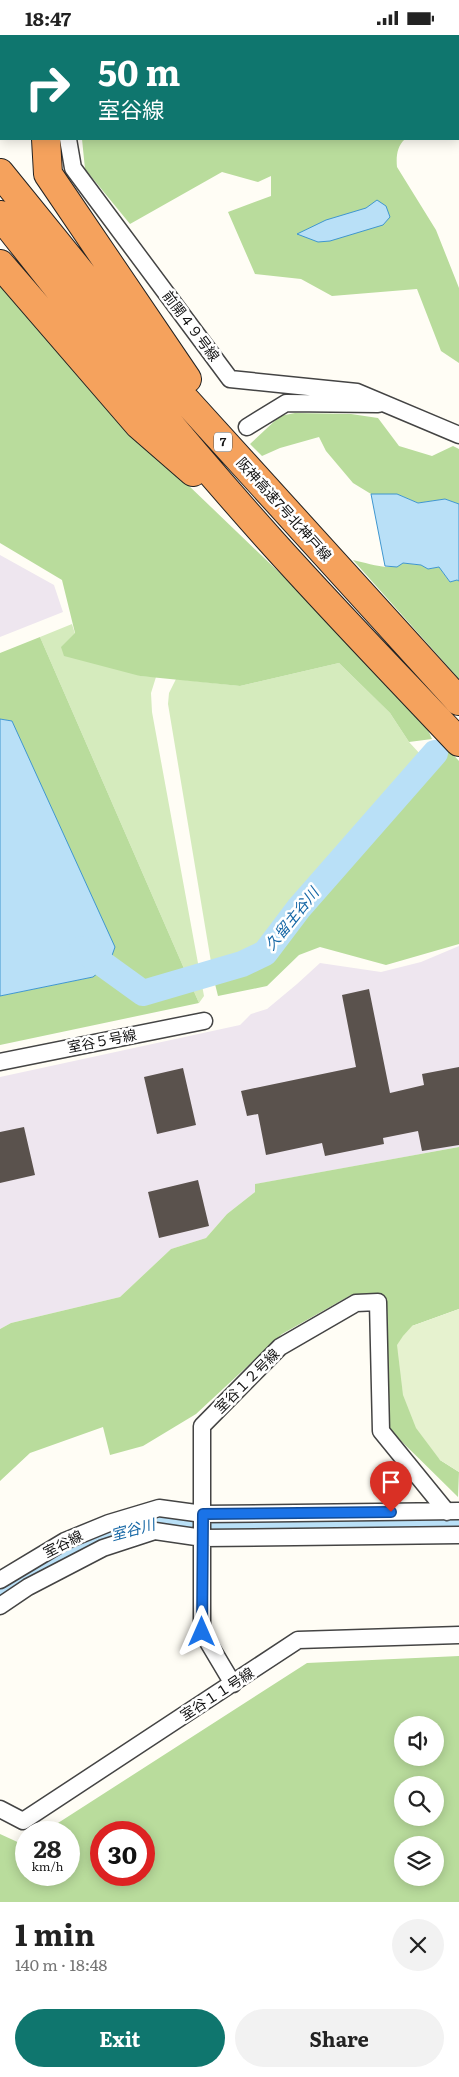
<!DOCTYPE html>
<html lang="en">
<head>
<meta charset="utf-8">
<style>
	:root { --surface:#fff; --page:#f2f2f2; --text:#222; --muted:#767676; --accent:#0f766e }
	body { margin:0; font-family:Literata,"Noto Sans JP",serif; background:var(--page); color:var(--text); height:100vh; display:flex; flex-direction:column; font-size:19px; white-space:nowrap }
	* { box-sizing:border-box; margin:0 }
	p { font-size:16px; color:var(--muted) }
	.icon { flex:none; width:28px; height:28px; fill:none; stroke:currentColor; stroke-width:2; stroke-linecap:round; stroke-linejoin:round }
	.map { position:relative; height:1867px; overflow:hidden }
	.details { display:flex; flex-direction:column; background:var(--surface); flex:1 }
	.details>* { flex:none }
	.banner { position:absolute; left:0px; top:0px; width:460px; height:105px; box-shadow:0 2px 12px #0003; background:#0f766e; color:#fff; overflow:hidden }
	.tools { position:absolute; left:394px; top:1681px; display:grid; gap:10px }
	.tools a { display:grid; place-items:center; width:50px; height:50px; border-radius:50%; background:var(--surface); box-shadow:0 2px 12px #0003; font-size:25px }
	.speed { position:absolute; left:15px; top:1786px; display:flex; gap:10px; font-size:25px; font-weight:700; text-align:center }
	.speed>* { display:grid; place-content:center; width:65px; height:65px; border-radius:50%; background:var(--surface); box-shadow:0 2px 12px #0003; line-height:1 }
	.speed small { font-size:12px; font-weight:400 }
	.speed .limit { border:8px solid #d22; background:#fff; color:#111 }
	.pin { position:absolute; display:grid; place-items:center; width:42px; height:42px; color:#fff; margin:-51px -21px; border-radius:50% 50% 50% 0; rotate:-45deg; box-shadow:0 0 5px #0007 }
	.pin .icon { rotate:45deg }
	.me { position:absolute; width:55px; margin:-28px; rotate:0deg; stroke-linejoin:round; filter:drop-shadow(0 0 4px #0008) }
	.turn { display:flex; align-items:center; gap:18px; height:105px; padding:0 15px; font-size:22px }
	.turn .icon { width:65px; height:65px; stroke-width:2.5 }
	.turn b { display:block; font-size:35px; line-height:42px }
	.round { display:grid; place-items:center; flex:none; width:52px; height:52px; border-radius:26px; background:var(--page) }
	.summary { display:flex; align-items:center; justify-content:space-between; height:85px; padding:0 15px }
	h1 { font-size:30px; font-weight:700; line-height:38px }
	.action { display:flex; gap:10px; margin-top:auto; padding:10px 15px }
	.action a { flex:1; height:58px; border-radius:30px; background:var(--accent); color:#fff; font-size:20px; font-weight:700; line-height:58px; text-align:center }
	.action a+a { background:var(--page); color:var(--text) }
	.status { display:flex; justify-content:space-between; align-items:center; height:35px; padding:0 25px; background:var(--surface); direction:ltr }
	.status svg { height:14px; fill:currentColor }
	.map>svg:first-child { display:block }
	.industrial { fill:#eee6ef }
	.green { fill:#d5ebbd }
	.forest { fill:#b9dc9c; fill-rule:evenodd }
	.pitch { fill:#e6f2cf }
	.water { fill:#b9e0f7; stroke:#3f96cf }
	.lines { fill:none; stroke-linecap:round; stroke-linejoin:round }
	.river { stroke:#b9e0f7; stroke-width:26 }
	.building { fill:#5a524d }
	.street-casing { stroke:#444; stroke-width:19 }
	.highway-casing { stroke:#222; stroke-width:30 }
	.street { stroke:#fff; stroke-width:16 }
	.highway { stroke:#f5a25d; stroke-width:28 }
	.route-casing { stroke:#114b97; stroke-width:12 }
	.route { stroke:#1a73e8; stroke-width:9 }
	.labels { text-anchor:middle; stroke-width:5; stroke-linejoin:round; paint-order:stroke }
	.shield { fill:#fff; stroke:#585858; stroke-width:1 }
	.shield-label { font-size:12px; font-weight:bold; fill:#111 }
	.street-label { font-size:14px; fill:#111; stroke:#fff }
	.water-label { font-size:15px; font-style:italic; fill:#1768a6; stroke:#fff }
</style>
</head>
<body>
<div class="status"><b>18:47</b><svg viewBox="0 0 49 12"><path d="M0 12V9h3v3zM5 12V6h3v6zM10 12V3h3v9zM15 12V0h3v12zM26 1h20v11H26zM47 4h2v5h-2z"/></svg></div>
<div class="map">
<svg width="459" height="1867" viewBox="0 0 459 1867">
	<rect width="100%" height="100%" fill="#fffdf5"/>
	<!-- industrial -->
	<path class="industrial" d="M0,520l54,30 9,27 -63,25z
		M459,911v201l-203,37 -1,8 -28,22 -21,24 -35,11 -51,48 -109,26 -11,6v-252l240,-52 11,-11 16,-5 30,-25 23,-21 61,9 40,-10z"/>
	<!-- green -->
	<path class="green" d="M72,589l3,10 65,42 16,1 -5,16 1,19 52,284 -5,7 -159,-366z
		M339,628l51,50 19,29 12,13 -55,59 -107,132 -9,7 -13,4 2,17 -25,6 -46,-276 1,-11 7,-14 64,7z"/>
	<!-- forest -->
	<path class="forest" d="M82,104h323c-8,7 -9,18 -8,28l39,63 23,58v75l-18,-12 -24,-62 -85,7 -31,-17 -46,-5 -27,-62 43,-16v-20l-13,6 -36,-10 -92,52 -45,-55z
		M0,241l138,161 146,140 144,153 4,9 -23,3 -19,-29 -51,-50 -99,23 -100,-10 -76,-20 -3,-9 14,-14 -13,-53 -62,-37z
		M295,378l56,1 27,4 21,28 33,10 21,-10 6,3v55l-14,-5 -27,4 -21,-9h-26l-18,-11 -27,-32 -7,-14 -39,11 -18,8 -12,-12 30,-28z
		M353,525c15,3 37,12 50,3l18,2 7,4 11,-2 11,15 7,-2 2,1v98z
		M40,602l159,366 -199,42v-49l93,-19 -81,-256 -12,-2v-66z
		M447,713l12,13v183l-73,21 -66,-18 -21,8 -32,31 -49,10 -4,-16 29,-6 26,-16z
		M459,1112v162l-47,17 28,134 19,12 -1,25 -69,-68 -6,-135 -32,1 -69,39 -86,80 -53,32 -33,9 -7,-28 -73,26 -30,28v-152l11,-6 109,-26 51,-48 35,-11 21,-24 28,-22v-8z
		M459,1621v246h-459v-68l24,11 2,-1v31h43v-42l-25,-1 263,-169zM402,1690h33v32h-33zM402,1750h33v32h-33zM101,1798h43v42h-43zM402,1810h33v32h-33z"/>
	<!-- pitch -->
	<path class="pitch" d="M459,1274v163l-19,-12 -24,-32 -13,-33 -6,-50 6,-9 9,-10z"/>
	<!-- water -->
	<path class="water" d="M377,165l9,6 4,11 -7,8 -53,16 -12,1 -21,-8 29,-14 40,-12z
		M371,459h26l21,9 27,-4 14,5v77l-2,-1 -7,2 -11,-15 -11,2 -7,-4 -18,-2 -6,4 -12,-1z
		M0,684l12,2 103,226 -6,17 -16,13 -93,19z"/>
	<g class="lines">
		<!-- river -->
		<path class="river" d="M82,914l61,44 99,-29 23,-11 34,-45 136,-155
			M0,1556l38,-23 59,-28 60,-18 100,4 202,-1"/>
	</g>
	<!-- building -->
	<path class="building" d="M369,954l21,104 34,-8 -2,-11 37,-7v78l-37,6 -4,-20 -35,7 1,6 -59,12 -3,-13 -56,12 -8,-41 -11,2 -6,-25 115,-24 -14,-72z
		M183,1033l13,57 -39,9 -13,-57z
		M24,1092l11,48 -35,8v-51z
		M198,1145l11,46 -50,12 -11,-46z"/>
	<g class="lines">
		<defs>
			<path id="street" d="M82,1l1,-1
				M68,104l5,29 157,211 127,13 102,43
				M247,392l39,-24 92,1
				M0,1027l204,-41
				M0,1545l65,-39 44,-18 50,-15 44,6 256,-3
				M0,1571l28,-19 75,-39 52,-17 48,7 256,-3
				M233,1649l-31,-52v-206l78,-79 76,-44 22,-1 3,129 66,81
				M0,1774l23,12 275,-181 161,-5"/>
			<path id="highway" d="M64,1v-1
				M46,104l2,35 139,205
				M0,138l171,211 288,317
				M0,180c87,111 177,221 271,326 61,68 125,134 188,201
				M0,229l139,161 54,47"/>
		</defs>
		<!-- street casing -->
		<use href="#street" class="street-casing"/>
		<!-- highway casing -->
		<use href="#highway" class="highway-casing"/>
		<!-- street -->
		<use href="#street" class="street"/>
		<!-- highway -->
		<use href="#highway" class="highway"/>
	</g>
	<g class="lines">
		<defs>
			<path id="route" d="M202,1597l1,-118 188,-2"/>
		</defs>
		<!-- route casing -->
		<use href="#route" class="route-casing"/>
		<!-- route -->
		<use href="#route" class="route"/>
	</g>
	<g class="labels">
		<!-- shield labels -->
		<rect class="shield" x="214" y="397.5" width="18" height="19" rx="4"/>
		<g class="shield-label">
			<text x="223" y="411">7</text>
		</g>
		<!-- street labels -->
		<g class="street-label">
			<text transform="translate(191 291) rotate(53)" y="5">前開４９号線</text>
			<text transform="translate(284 474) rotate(48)" y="5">阪神高速7号北神戸線</text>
			<text transform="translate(102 1006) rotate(-11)" y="5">室谷５号線</text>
			<text transform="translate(247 1346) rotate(-45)" y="5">室谷１２号線</text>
			<text transform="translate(63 1509) rotate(-27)" y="5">室谷線</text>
			<text transform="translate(217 1659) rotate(-33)" y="5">室谷１１号線</text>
		</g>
		<!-- water labels -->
		<g class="water-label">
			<text transform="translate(292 884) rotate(-51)" y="5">久留主谷川</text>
			<text transform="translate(133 1495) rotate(-15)" y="5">室谷川</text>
		</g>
	</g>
</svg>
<div class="tools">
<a><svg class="icon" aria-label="sound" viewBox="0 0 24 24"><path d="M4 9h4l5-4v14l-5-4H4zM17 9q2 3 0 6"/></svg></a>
<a><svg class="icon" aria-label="search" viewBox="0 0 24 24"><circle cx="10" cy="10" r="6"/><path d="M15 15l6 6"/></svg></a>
<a><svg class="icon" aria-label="layers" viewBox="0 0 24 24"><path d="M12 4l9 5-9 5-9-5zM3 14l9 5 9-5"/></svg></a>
</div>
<div class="speed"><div>28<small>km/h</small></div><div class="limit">30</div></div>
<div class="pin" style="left:391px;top:1477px;background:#d93025"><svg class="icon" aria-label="arrive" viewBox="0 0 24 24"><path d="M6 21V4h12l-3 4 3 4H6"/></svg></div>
<svg class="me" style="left:202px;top:1597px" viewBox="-20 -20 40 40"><path d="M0-17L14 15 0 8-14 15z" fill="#1a73e8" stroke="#fff" stroke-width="4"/></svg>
<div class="banner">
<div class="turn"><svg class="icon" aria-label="right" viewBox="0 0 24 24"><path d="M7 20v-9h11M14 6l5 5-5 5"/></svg><div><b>50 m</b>室谷線</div></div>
</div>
</div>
<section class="details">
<div class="summary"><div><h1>1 min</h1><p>140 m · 18:48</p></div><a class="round"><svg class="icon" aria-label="close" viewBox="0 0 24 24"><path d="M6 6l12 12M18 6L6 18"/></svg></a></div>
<div class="action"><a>Exit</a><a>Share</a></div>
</section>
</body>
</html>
